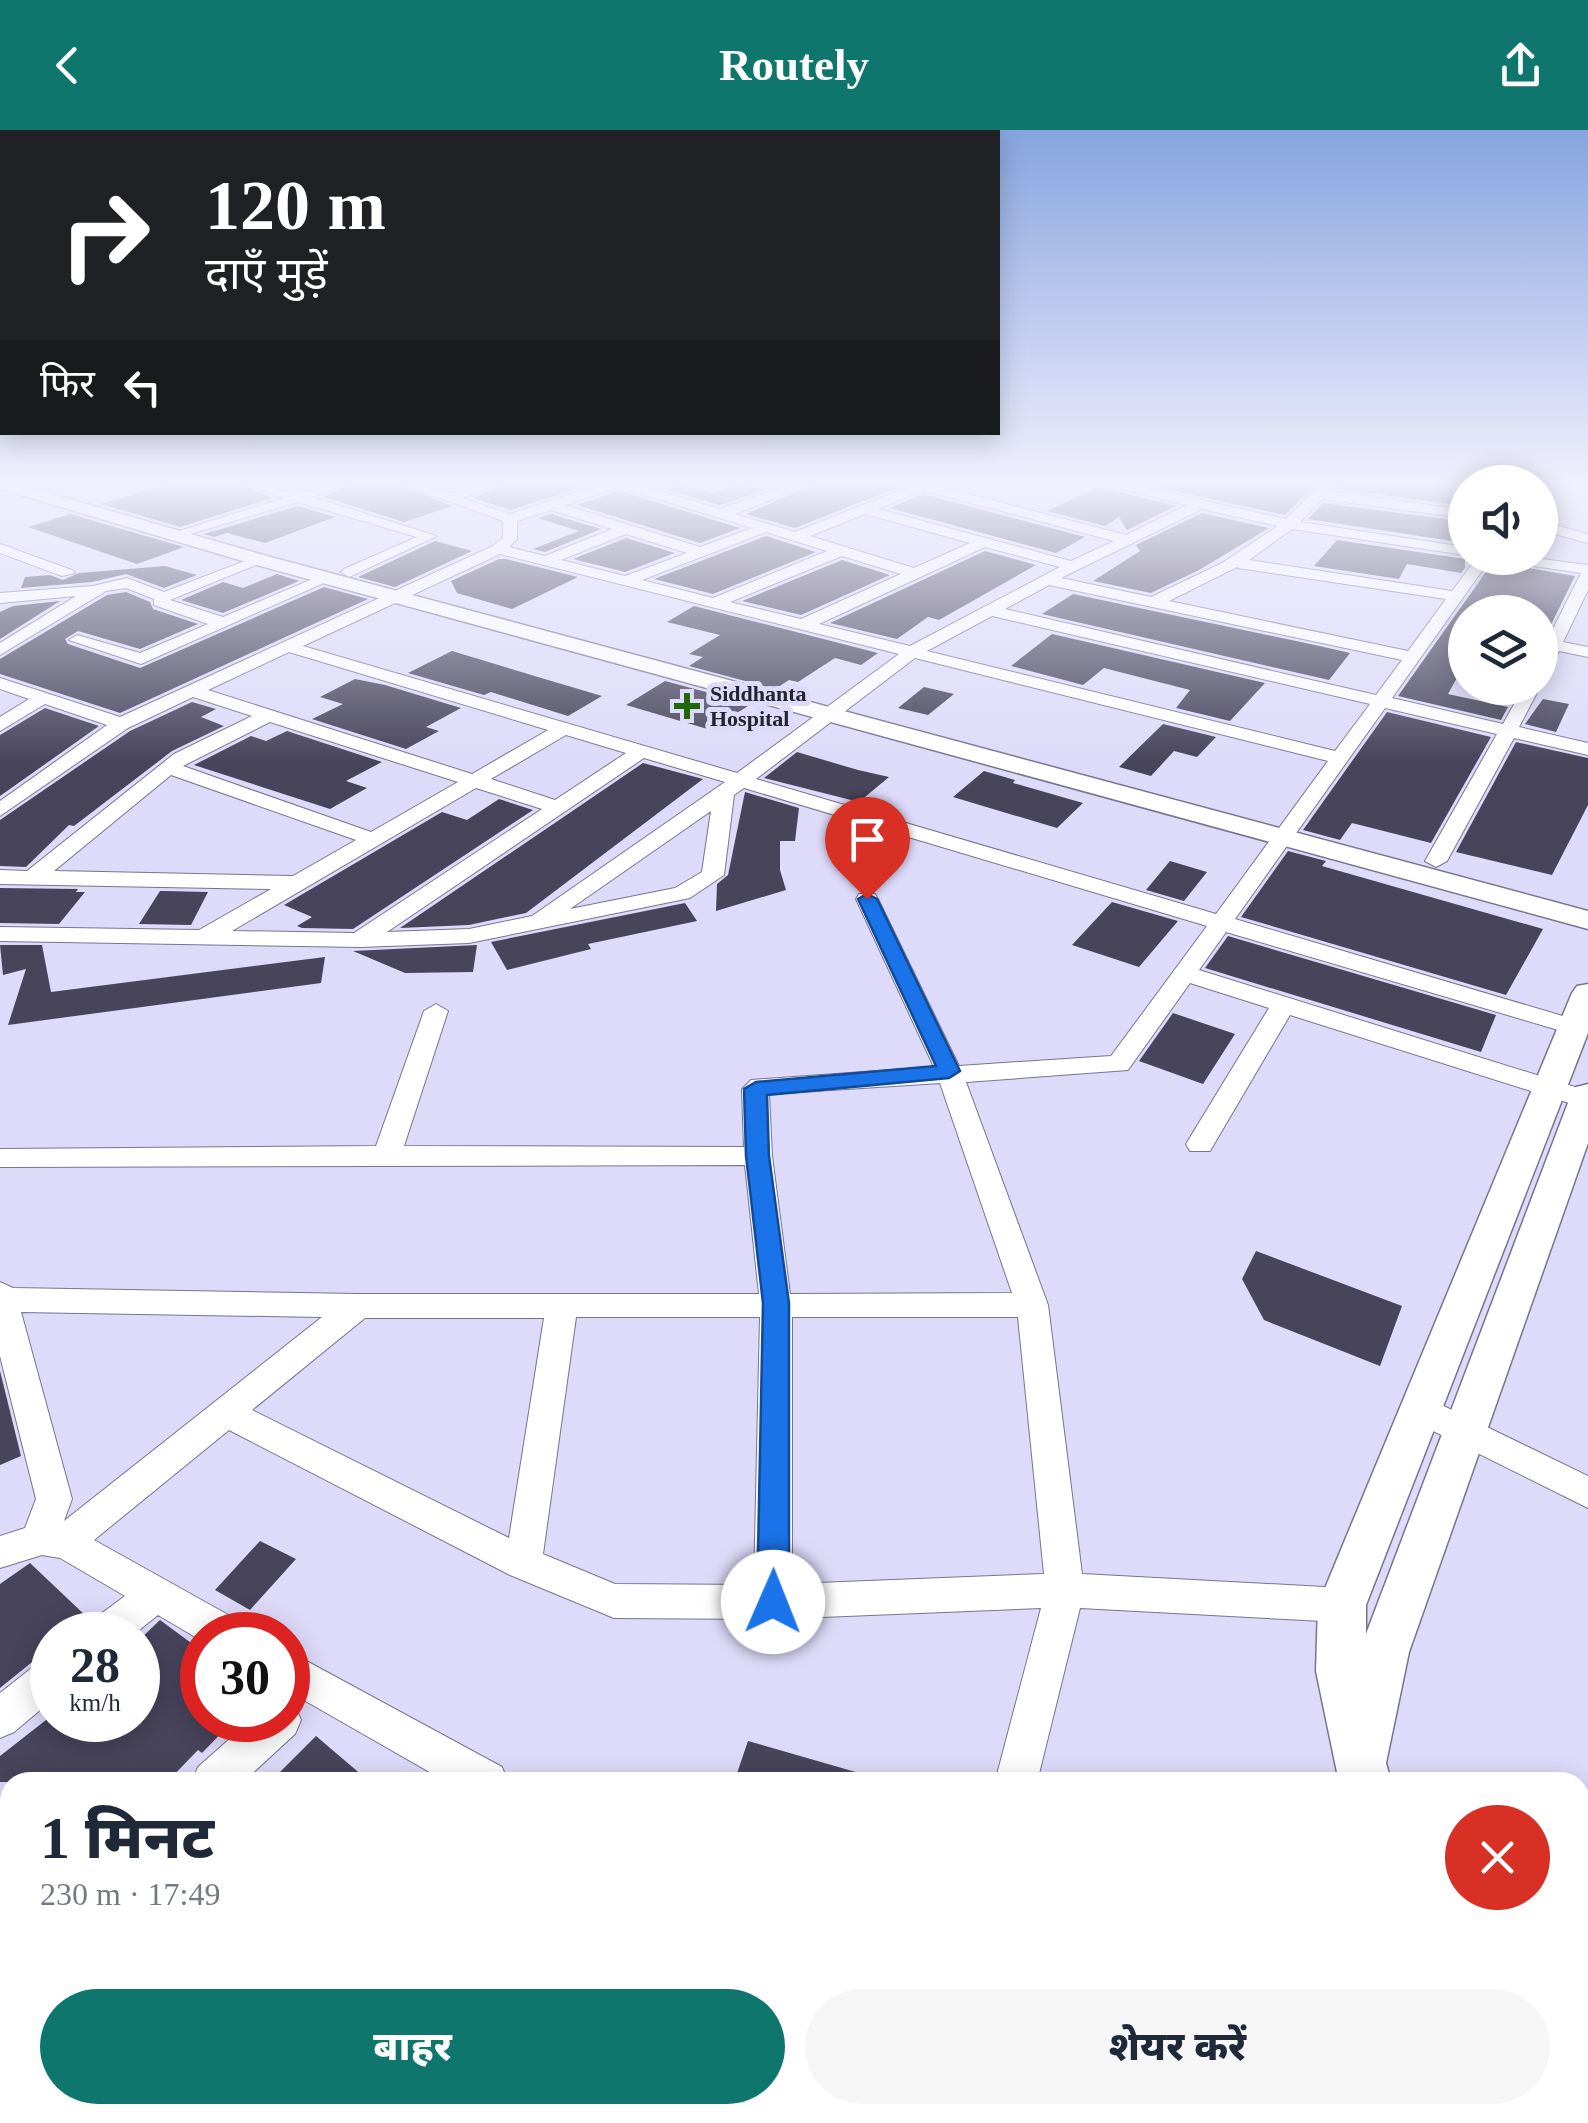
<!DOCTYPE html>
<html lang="hi">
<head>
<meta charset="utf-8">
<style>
	:root { --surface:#fff; --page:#f6f6f7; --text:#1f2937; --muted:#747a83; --accent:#0f766e }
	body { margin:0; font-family:"Times New Roman","Noto Sans Devanagari",serif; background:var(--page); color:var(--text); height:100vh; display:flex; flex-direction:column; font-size:38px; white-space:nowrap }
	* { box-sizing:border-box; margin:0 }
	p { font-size:32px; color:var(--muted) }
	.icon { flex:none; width:55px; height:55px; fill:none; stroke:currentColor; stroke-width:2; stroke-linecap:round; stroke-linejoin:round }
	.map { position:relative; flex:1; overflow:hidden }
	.side { position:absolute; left:0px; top:1642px; width:1590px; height:352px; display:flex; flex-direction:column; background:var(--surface); border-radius:30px 30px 0 0; box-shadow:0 5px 25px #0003 }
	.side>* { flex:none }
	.banner { position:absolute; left:0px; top:0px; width:1000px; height:305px; box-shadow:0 5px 25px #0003; background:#202124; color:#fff; overflow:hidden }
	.controls { position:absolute; left:1448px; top:335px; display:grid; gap:20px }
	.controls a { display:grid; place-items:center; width:110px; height:110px; border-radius:50%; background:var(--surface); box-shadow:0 5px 25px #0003; font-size:50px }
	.speed { position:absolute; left:30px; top:1482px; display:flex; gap:20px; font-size:50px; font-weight:700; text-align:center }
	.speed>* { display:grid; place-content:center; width:130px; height:130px; border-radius:50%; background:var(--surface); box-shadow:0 5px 25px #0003; line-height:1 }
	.speed small { font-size:25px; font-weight:400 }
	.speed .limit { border:15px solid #d22; background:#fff; color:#111 }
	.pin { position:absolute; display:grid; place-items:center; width:85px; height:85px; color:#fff; margin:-102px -42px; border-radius:50% 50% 50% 0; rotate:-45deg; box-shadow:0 0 10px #0007 }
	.pin .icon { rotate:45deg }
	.me { position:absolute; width:110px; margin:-55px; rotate:1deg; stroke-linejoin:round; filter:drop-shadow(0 0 8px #0008) }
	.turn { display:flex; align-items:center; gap:35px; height:210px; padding:0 40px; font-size:45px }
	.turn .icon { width:130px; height:130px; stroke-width:2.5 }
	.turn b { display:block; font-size:70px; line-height:85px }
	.then { display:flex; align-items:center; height:95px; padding:0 40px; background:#0003; gap:20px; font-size:38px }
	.round { display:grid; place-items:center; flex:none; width:105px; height:105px; border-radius:52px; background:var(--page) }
	.head { display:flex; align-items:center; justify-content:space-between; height:170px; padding:0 40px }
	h1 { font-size:60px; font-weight:800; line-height:75px }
	.cta { display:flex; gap:20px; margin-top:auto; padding:20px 40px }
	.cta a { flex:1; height:115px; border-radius:60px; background:var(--accent); color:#fff; font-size:40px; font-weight:800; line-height:115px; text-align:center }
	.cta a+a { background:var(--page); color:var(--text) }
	header { display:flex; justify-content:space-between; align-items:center; height:130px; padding:0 40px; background:var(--accent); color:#fff; font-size:45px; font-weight:800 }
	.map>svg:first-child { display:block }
	.building { fill:#47445c }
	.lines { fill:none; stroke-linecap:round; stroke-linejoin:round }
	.minor-casing { stroke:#77748f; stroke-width:2 }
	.tertiary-casing { stroke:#77748f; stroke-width:3 }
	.minor { fill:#fff; fill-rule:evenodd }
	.tertiary { fill:#fff; fill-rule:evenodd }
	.route { fill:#1a73e8; stroke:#114b97; stroke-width:2.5 }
	.poi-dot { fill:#1e6907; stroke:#dedbfa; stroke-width:4 }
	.labels { text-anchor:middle; stroke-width:10; stroke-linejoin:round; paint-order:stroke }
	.far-poi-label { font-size:22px; font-weight:bold; fill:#24232e; stroke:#dedbfa; text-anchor:start }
</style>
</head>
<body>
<header><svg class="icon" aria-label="back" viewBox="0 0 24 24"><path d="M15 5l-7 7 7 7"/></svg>Routely<svg class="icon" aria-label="share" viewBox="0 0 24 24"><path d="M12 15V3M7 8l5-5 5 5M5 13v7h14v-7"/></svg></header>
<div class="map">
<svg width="1588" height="1993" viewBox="0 0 1588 1993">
	<rect width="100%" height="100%" fill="#dedbfa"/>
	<!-- building -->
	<path class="building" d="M172,353h66l34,15 -92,29 -79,-23z
		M354,353h41l57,23 -48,16 -80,-25z
		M507,353h76l6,1 -78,26 -38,-12z
		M681,353l33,10 24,-10 24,6 1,-6h20l-63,22 -55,-16z
		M817,353h82l2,3 -106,42 -49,-14z
		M1139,353h178l-32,32z
		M1340,353h88l37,9v14l-129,-18z
		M1099,357l77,19 -49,24 -8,-13 -14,9 -58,-15z
		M619,361l121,37 -40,15 -123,-38z
		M923,364l162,43 -29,16 -166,-45z
		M1323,373l137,18 -5,10 10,1v11l-157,-24z
		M298,376l37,11 -70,26 -38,-10 -13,4 -10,-3z
		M1202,383l67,15 -70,42 -48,23 -58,-12 47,-30 -4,-6z
		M70,384l114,33 -47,17 -109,-37z
		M551,384l50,15 -56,23 -12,-3 46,-18 -41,-13z
		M766,406l50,16 -103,42 -59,-15z
		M626,408l49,15 -50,19 -52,-13z
		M1337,410l128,19v9l-4,5 -54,-9 -8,15 -85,-13z
		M435,411l37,10 -77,36 -37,-10z
		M985,421l51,14 -97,55 -11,-3 -31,22 -67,-16z
		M499,429h7l72,18 -66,32 -55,-16 -6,-12z
		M842,430l48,15 -89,40 -59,-14z
		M1493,432l82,14 -29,59 -6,-1v-22h-75v51l-17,31 60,13 -7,13 -103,-24z
		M165,436l32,9 -33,13 -38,-14 -34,8 -71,6 4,-11 25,-2 13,5 16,-7z
		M277,444l22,7 -76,32 -42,-13 42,-18 20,6z
		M324,457l44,12 -248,114 -120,-39v-15l107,-64 19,-3 24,10 3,7 45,15 -58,25 -62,-18 -13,8 3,5 72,24z
		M1073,464l242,51 35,8 -21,27 -287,-66z
		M60,471l-60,38v-27l13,-6z
		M694,476l184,47 -17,12 -26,-7 -37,24 -9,-2 -14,9 -86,-23 14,-9 -14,-3 31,-19 -53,-13z
		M1052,504l213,49 -35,38 -54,-13 14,-18 -86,-22 -21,17 -72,-19z
		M452,521l96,29 54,16 -34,20 -77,-24 -7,3 -76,-22z
		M355,549l30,6 76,23 -35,19 13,4 -33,18 -94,-30 31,-15 -23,-7z
		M665,551l86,23 -40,26 -85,-25z
		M924,557l30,7 -26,21 -30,-7z
		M1543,569l26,5 -13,28 -31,-8z
		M192,572l24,7 -15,8 23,9 -52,25 -98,75 -5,-1 -43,42 -26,-1v-46l130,-89z
		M45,578l54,18 -99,70v-61z
		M1387,582l104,25 -60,106 -79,-20 -12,17 -37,-10z
		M1163,594l53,13 -19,20 -23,-6 -23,25 -32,-9z
		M287,601l95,31 -36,19 21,7 -37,21 -136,-44 57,-29 15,5z
		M1516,612l72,16v47l-36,70 -96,-23z
		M797,622l61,18 31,7 -30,25 -95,-24z
		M643,633l60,16 -177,134 -57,12 -69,3z
		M984,641l31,9 -2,3 70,20 -26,25 -104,-31z
		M745,662l54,16 -4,33h-15v29l6,20 -70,21 1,-27 11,-9z
		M499,669l34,11 -180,119 -51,-1 -5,-2 15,-9 -28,-12 158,-93 25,8z
		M1288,721l38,10 -4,5 221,63 -37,66 -265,-78z
		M1170,731l37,11 -23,29 -38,-11z
		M0,758l78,1 -2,3h9l-26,32 -59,-1z
		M160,761h4l44,1 -17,33 -52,-1z
		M1112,772l66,19 -39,46 -67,-22z
		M685,773l12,18 -109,23 3,5 -84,21 -16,-28z
		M1228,806l268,79 -15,37 -276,-84z
		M0,815h42l9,47 274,-35 -4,26 -313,42 18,-56 -23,6z
		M477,815l-4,27 -68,1 -52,-22z
		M1173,883l62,21 -32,50 -64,-23z
		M1256,1121l146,55 -22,60 -116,-46 -22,-41z
		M0,1241l21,85 -21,9z
		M260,1411l36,18 -46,51 -35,-20z
		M30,1433l57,54 -21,18h-14v11l-52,42v-104z
		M160,1490l42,31v69h32l-32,33 -4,-3 -31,32h-167v-26l46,-36h92v-79z
		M316,1606l54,46h-100z
		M748,1611l118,34 -1,7h-131z"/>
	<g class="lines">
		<defs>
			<path id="minor" d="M242,353c20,-1 40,11 58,9 17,-1 31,-9 50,-9l-38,14 125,39 -88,41 -8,-5 3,-3 73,-32 -119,-35 -125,37v-6l111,-35z
				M399,353c18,-1 31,8 48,10 17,1 37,-10 56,-10l-41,15 48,16 95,-31h27l88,26 74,-26h19l-78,31 60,18 113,-45 -5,-4h22l201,52 61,-30 -88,-22h24l163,36 36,-36h14l-7,8 136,19v8l-143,-19 -22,23 165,25v8l-173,-26 -43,31 203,31 25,-33h14l-99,140 111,26 20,-36 17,-1 -21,40 69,16v12l-74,-17 -67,123 -11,6 -11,-6 72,-127 -112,-26 -150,211 348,103 4,5 -13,8 -9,-3 -339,-100 -27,38 389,121v18l-298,-94 -80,136h-20l-4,-7 83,-136 -79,-25 -62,87 -162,12 82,223 34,269 260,14 13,5 6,12 -6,12 -13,5 -262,-14 -43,174h-42l46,-174 -268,11 -159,-1 -104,-43 -281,-145 -135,110 147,82 5,13h-44v6l-44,-26 -25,20h-48l5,-13 35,-26 -65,-38 -18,-3 -42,13v-32l25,-8 11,-29 -36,-143v-74l13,6 345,6h401l-14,-129 -745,2v-18l376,-3 48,-135 12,-7 12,7 -44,135 340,1 -2,-58 9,-9 183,-13 -78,-168 3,-5h16l3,5 81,167 152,-10 96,-130 -463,-138 -10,7 -10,80 -34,23 -221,45 -109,4 -360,-6v-14l199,3 72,-41 -271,-5v-14l27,1 147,-117 78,-38 -59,-19 -65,31 -128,88v-15l107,-76 -62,-21 -45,27v-14l29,-18 -29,-10v-11l120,39 373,-171 10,-8v-17zM619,357l133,41 -52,19 -135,-42zM923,360l191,51 -43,20 -193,-52zM1202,379l76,17 -56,37 -71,34 -90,-19zM551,380l61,19 -67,27 -36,-9 8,-8v-18zM865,384l105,29 -56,25 -104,-32zM766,402l61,19 -114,47 -71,-18zM626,404l61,19 -62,23 -64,-16zM985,417l75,20 -150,79 -91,-22zM500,424l399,100 -162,119 -434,-127zM842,426l59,18 -100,45 -71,-17zM1237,437l1,1 208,31 -38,52 -239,-50zM1049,455l353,75 -26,35 -371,-86zM992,486l378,88 -35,47 -408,-100zM289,522l259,78 -76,44 -264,-84zM915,528l413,103 -112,153 -460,-135zM270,592l188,60 -87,50 -188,-66zM566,605l60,18 -71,47 -64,-21zM644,628l81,24 -193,134 -63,13 -82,3zM171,645l185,65 -63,36 -239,-5zM476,658l66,21 -188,124 -122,-2zM711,681l-9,61 -27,16 -105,21zM940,953l72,210 -222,1 -18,-138 -3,-62zM21,1182l301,5 -258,204 8,-22zM576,1187h184l-6,268 -139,-1 -72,-30zM792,1187h226l26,257 -252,10zM365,1188h179l-35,220 -257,-128z
				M1540,391l48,13v9l-48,-13z
				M0,414l72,26 3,3 -13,3 -62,-23z
				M255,427l13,3 -98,40 53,17 99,-42 13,3 -194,86 -72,-24 8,-5 63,18 68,-29 -54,-19v-6l-28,-11 -20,3 -106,64v-12l76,-47 -76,7v-10l93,-7 34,-8 37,14z
				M1500,428h34l54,7v25l-25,52 25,5v10l-29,-6 -13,25 -6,1 3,-29 -3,-1v-10l8,2 33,-66 -74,-11z
				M1419,1264l169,82v32l-181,-90 -5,-10 5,-10z
				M288,1521l214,116 6,15h-61l-159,-91z
				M52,1527v43l-38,32 -14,6v-45l38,-30z
				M288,1573l7,3 6,14 -6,14 -52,48h-51l6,-15 53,-47h37z
				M10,1816v51l-10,4v-51z
				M148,1985h54l-4,8h-54z
				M491,1985h52l-4,8h-52z
				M811,1985h125l-4,8h-117z
				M1048,1985h57l4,8h-57z"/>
			<path id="tertiary" d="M0,353h14l253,73 1321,355v18l-1335,-365 -253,-75z
				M1588,854v49l-222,572v29l205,-539 5,-8 12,-3v59l-179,509 -23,111 3,11 -4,8h-46l-23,-111 2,-66 254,-612 5,-7z
				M1316,1985h62v8h-62z"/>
		</defs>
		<!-- minor casing -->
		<use href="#minor" class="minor-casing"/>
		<!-- tertiary casing -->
		<use href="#tertiary" class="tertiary-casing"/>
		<!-- minor -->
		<use href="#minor" class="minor"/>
		<!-- tertiary -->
		<use href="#tertiary" class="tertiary"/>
	</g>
	<!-- sky -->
	<linearGradient id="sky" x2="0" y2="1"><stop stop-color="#87a4df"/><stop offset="0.56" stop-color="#f0effd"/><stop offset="1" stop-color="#f0effd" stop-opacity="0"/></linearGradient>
	<rect width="1588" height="632" fill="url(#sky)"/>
	<!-- route -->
	<path class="route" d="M867,764l10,5 83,172 -11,7 -182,17 2,61 20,147v299l-5,10 -11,4 -11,-4 -5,-10 6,-299 -17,-147 -2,-67 12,-7 180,-16 -78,-167z"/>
	<!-- markers -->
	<path class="poi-dot" d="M682 561h10v10h10v10h-10v10h-10v-10h-10v-10h10z"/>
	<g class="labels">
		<!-- far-poi labels -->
		<g class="far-poi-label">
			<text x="710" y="571">Siddhanta<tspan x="710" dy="25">Hospital</tspan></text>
		</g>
	</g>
</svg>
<div class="controls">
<a><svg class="icon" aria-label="sound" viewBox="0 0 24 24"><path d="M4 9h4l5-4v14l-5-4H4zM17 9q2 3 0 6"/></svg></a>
<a><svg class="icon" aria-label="layers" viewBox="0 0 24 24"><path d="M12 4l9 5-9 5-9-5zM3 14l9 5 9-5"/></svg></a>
</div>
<div class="speed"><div>28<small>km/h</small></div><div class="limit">30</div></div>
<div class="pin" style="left:867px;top:769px;background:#d93025"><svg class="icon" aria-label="arrive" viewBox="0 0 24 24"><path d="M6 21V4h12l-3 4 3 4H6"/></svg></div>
<svg class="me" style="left:773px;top:1472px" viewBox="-20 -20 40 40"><circle r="19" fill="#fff"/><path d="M0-13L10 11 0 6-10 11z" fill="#1a73e8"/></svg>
<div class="banner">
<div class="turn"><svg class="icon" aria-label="right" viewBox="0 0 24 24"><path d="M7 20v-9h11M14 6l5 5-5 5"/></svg><div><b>120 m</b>दाएँ मुड़ें</div></div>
<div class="then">फिर<svg class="icon" aria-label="left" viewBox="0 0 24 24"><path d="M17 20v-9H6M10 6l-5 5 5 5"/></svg></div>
</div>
<section class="side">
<div class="head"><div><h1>1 मिनट</h1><p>230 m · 17:49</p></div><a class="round" style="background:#d93025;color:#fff"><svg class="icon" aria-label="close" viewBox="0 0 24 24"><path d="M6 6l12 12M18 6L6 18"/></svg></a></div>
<div class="cta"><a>बाहर</a><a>शेयर करें</a></div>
</section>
</div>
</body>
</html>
